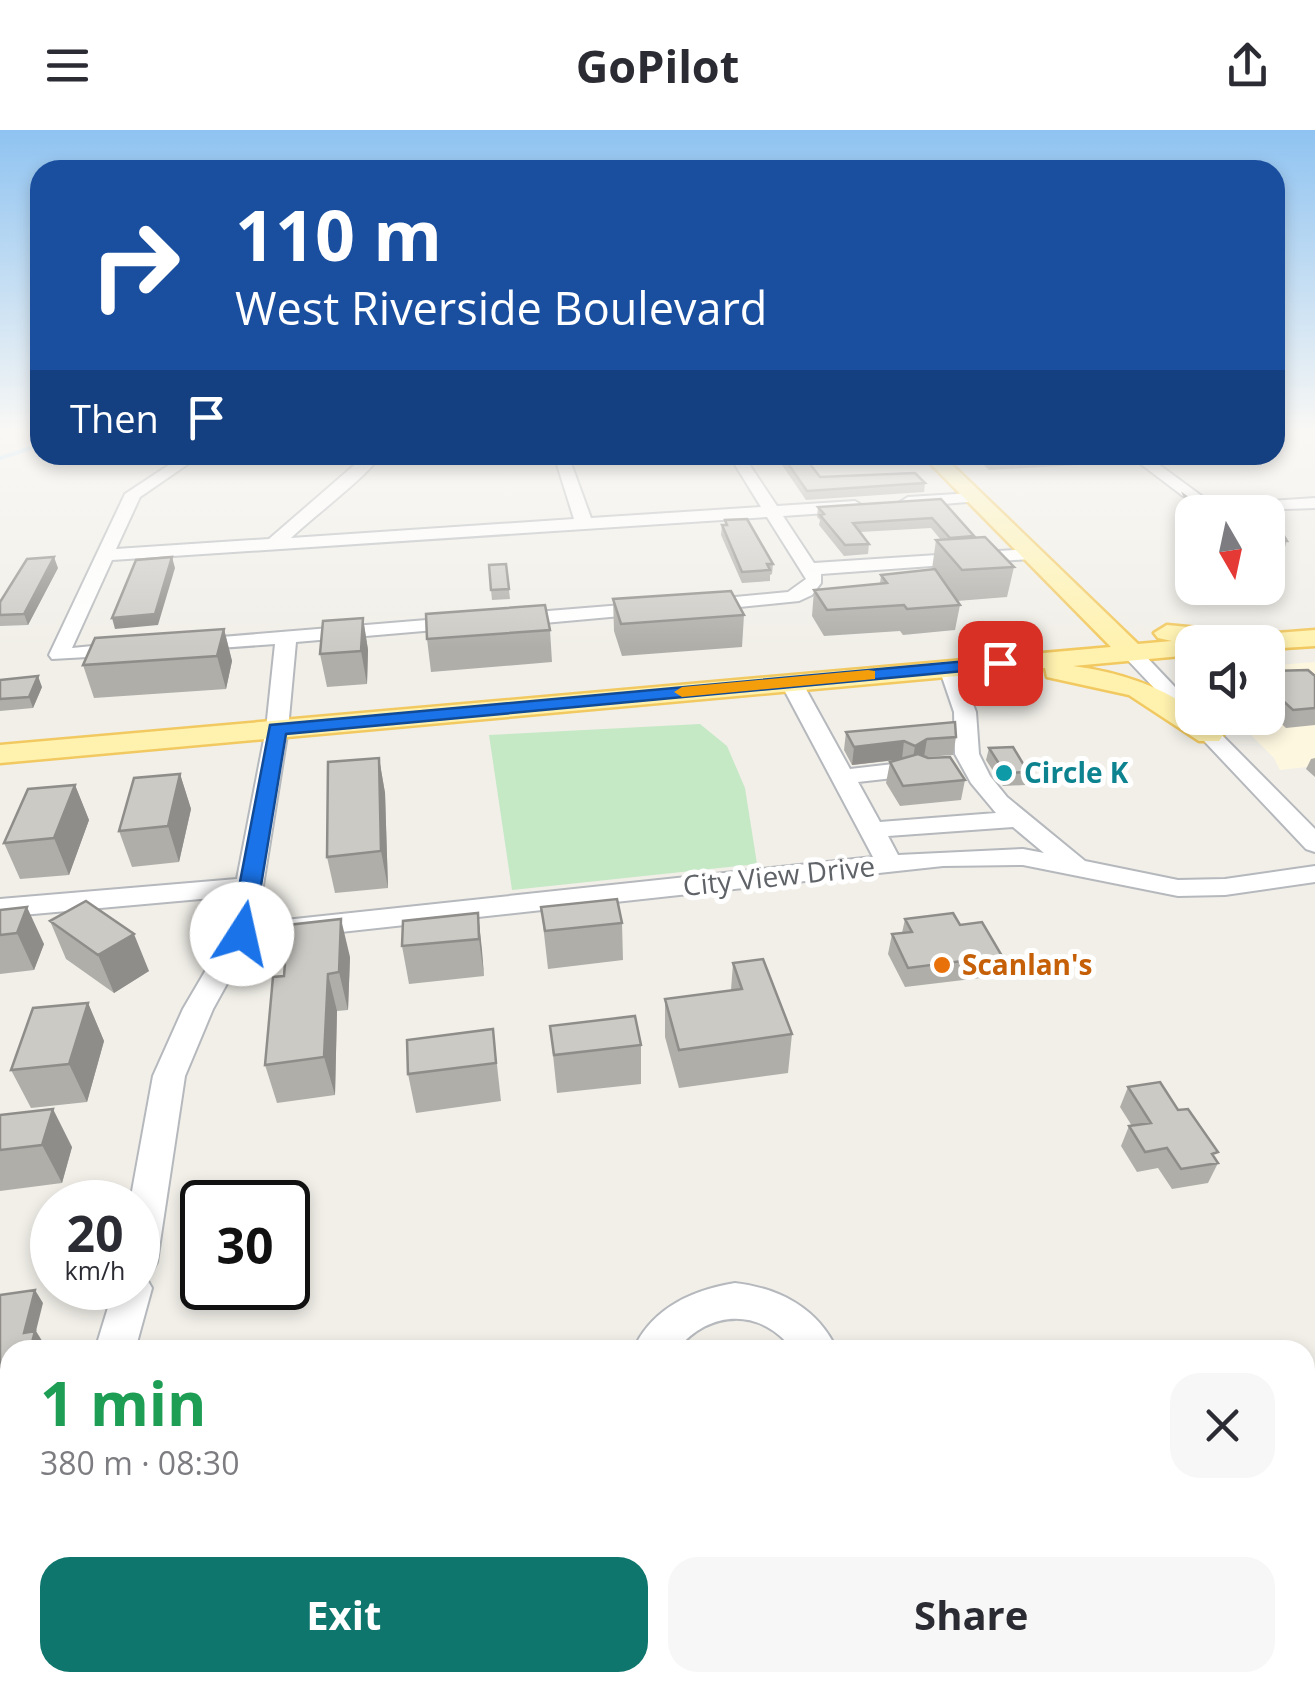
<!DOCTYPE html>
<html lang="en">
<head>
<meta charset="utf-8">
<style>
	:root { --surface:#fff; --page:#f7f7f7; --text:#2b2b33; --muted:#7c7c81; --accent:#0f766e }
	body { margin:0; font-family:"Open Sans",sans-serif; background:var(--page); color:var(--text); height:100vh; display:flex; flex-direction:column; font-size:38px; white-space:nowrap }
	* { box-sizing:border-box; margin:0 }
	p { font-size:32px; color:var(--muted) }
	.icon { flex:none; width:55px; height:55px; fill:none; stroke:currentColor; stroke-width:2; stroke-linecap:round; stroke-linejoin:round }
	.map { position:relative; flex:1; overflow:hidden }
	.drawer { position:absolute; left:0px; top:1210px; width:1315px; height:352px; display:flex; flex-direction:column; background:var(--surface); border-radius:30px 30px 0 0; box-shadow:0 5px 15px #0003 }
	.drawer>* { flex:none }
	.hud { position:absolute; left:30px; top:30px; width:1255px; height:305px; border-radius:30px; box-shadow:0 5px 15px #0003; background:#1a4fa0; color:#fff; overflow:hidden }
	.needle { width:65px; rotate:171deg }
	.fabs { position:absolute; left:1175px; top:365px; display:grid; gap:20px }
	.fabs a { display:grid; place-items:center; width:110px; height:110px; border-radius:20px; background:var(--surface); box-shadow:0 5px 15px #0003; font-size:50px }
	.speed { position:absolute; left:30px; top:1050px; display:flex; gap:20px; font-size:50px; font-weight:700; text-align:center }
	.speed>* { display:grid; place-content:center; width:130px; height:130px; border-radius:50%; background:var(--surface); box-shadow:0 5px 15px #0003; line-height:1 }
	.speed small { font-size:25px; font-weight:400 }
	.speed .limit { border:5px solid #111; border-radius:15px; background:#fff; color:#111 }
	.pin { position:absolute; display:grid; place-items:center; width:85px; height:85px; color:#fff; margin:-42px; border-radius:20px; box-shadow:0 5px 15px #0006 }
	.me { position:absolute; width:110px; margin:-55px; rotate:10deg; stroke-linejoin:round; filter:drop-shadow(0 0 8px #0008) }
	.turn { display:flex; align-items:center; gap:35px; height:210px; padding:0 40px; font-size:45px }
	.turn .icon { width:130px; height:130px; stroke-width:2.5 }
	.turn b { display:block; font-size:70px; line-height:85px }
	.then { display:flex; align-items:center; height:95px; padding:0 40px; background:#0003; gap:20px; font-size:38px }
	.round { display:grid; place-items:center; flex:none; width:105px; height:105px; border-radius:30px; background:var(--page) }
	.summary { display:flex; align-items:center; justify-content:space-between; height:170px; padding:0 40px }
	h1 { font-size:60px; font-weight:700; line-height:75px; color:#1e9e55 }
	.action { display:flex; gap:20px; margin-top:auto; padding:20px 40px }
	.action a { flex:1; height:115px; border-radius:30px; background:var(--accent); color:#fff; font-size:40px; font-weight:700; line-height:115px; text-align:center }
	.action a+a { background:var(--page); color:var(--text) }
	header { display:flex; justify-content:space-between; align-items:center; height:130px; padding:0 40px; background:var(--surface); font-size:45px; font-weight:700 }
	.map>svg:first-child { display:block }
	.commercial { fill:#fef7e0 }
	.green { fill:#c5e8c5 }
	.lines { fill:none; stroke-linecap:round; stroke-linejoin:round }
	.stream { stroke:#aadaff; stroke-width:4 }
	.minor-casing { stroke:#b5b8bc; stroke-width:4 }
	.major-casing { stroke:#f2c960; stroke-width:5 }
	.minor { fill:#fff; fill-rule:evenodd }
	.major { fill:#fff2af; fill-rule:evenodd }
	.wall { fill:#afaea9 }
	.shaded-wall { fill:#8f8d8a }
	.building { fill:#cccac5; stroke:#8f8d8a; stroke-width:2.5 }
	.route { fill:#1a73e8; stroke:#114b97; stroke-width:2.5 }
	.slow { fill:#f59e0b }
	.culture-dot { fill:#0f9aa8; stroke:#fff; stroke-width:4 }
	.food-dot { fill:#e8710a; stroke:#fff; stroke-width:4 }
	.labels { text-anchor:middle; stroke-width:10; stroke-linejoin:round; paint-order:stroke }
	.culture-label { font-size:28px; font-weight:bold; fill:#0d838f; stroke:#fff; text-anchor:start }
	.street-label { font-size:28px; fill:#5f6368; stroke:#fff }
	.food-label { font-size:28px; font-weight:bold; fill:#c56008; stroke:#fff; text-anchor:start }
</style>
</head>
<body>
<header><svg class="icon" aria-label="menu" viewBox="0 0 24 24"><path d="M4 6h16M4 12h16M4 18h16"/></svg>GoPilot<svg class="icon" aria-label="share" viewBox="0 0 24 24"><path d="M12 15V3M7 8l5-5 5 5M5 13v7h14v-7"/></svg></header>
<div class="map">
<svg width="1315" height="1561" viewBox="0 0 1315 1561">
	<rect width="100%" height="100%" fill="#f1efe8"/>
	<!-- commercial -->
	<path class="commercial" d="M1315,532v104l-35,4 -6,-12 -40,-40h34v-52z"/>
	<!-- green -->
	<path class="green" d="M700,594l27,22 18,42 12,76 -245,26 -23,-155z"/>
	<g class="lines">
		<!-- stream -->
		<path class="stream" d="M0,328l40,-13"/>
		<defs>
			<path id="minor" d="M184,325h17l-61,42 -24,52 153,-10 97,-84h14c-7,17 -71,65 -89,83l283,-19 -20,-64h14l23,63 170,-11 -32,-52h14l34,51 78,-5 8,5 -8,5 -72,5 31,47 216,-14 9,5 -9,5 -209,15v9l-9,12 -13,6 -99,10 -9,-6 2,-4 95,-9 18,-13 -39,-62 -655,43 -40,88 52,-5 10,6 -10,6 -72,4 -3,-4 76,-161z
				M1129,325h17l68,50 101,-7v10l-111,4z
				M973,363l6,2v6l-71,6 -8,-5 8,-5z
				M647,473l7,2v8l-143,13 -10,-6 10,-6z
				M463,487l10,6 -3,4 -174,15 -8,87 -31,194 616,-66 -93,-175 11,-6 11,6 48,87 52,-6 12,7 -12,7 -44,5 22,40 116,-9 -25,-30 -16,-29 -1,-42 -15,-44 10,-6 10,6 17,44 3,42 11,22 17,21 78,64 93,19 47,-1 90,-13v16l-90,13 -47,1 -155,-31 -80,1 -693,76 -37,67 -28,67 -28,186 -6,11 -6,3 7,12 -17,62h-40l19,-62h24v-86h-8l23,-126 30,-67 44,-75 7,-38 -234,21v-18l237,-20 29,-150 9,-85 -83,6 -10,-6 3,-4zM1013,697l31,26 -21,-4 -125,6 -10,-19z
				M1130,515l7,2 55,58v13h13l110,111v23l-9,-3 -183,-194v-8z
				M735,1153c44,5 83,25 102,67h-44c-31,-42 -84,-41 -116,0h-44c19,-42 59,-60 102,-67z
				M0,1362l10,3v44l-10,-3z
				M119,1552h52l-3,9h-53z
				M211,1552h77l4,9h-78z
				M361,1552h90l-3,9h-91z
				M681,1552h49l1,9h-50z"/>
			<path id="major" d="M922,325h20l196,189 34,-3 -14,-3 -4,-5 13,-8 95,9 53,-4v16l-47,3v-7h-76v13l-119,11c44,6 83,18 119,43v9c14,0 24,6 31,17l-4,6h-20l-70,-46 -82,-18 -2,-9 -1045,95v-18l1111,-98z"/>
		</defs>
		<!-- minor casing -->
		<use href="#minor" class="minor-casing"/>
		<!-- major casing -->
		<use href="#major" class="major-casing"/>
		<!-- minor -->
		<use href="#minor" class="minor"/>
		<!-- major -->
		<use href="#major" class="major"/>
	</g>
	<!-- wall -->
	<path class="wall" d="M775,325h28l17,22 105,6 -1,9 -118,8z
		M973,325h142l-2,8 -124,7z
		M1184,365l8,17v35l-14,-33z
		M941,369l33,38 40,30 -7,30 -50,4 3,4 -5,25 -52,5 -3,-4 -76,5 -12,-20 2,-26 66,-6 1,-9 51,-6 4,-29h5l-10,-12 -71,4 9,12 -1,10 -24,2 -25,-31 1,-5 -3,-3 1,-10z
		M1268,388l19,23 -7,21 -12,-1z
		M725,390l48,44 -1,10 -2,1v6l-28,2 -21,-48 1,-10h3z
		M506,434l4,35 -18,1 -1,-10z
		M58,438l-30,57 -28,1v-24z
		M613,469l131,16 -2,32 -120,9 -8,-25z
		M363,488l5,32 -1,34 -40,3 -7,-33z
		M224,499l8,32 -6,28 -132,9 -11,-33z
		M550,500l2,32 -121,10 -4,-33z
		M1268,541l47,5v49l-29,3 -18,-17z
		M0,550l42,7 -9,21 -33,3z
		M846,602l110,5 -3,18 -28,2 40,23 -4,20 -61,6 -14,-23 4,-21 7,-2 -45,5 -8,-15z
		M989,618l39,24 -3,13 -22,1 -17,-26z
		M379,628l6,35 3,95 -53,5 -8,-36z
		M1315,628v19l-9,-8 5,-10z
		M180,644l11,35 -12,53 -47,5 -13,-36z
		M75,655l14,35 -20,55 -49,4 -16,-36z
		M541,777l81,16 1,37 -75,9z
		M0,780l44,34 -10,26 -34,4z
		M478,783l6,63 -75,8 -7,-38z
		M905,789l55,6 42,31 -5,20 -92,11 -17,-33 4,-20 10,-1z
		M50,791l99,50 -35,22 -48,-34z
		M350,827l-2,53 -11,1 -2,84 -58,8 -12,-38 19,-89z
		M733,833l59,71 -4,39 -109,15 -14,-51v-38l66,-9z
		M88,873l16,38 -17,61 -56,6 -20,-38z
		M550,896l91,19v39l-84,9z
		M493,899l8,72 -85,12 -8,-39z
		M1128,957l50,23 40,53 -10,20 -36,6 -14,-21 -21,4 -16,-26 8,-20h3l-12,-19z
		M0,985l72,32 -10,36 -62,8z
		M839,1552h340l4,9h-344z"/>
	<!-- shaded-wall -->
	<path class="shaded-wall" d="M54,427l4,11 -30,57 -4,-11z
		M172,427l3,11 -17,57 -43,4 -3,-11z
		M363,488l5,32 -1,34 -6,-33z
		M224,499l8,32 -6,28 -9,-33z
		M38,546l4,11 -9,21 -4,-11z
		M927,609l-3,18 -12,7 3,-18z
		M904,611l-2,18 -50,6 2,-18z
		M379,628l6,35 3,95 -7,-37z
		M180,644l11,35 -12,53 -11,-36z
		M75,655l14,35 -20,55 -15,-37z
		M27,777l17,37 -10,26 -17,-37z
		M478,783l4,37 2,26 -5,-37z
		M341,789l9,38 -2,53 -9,-38z
		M134,804l15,37 -35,22 -16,-38z
		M328,844l9,37 -2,84 -11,-38z
		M88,873l16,38 -17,61 -18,-38z
		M53,979l19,38 -10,36 -20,-38z
		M35,1160l8,13 -7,28 8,13 -2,6h-12l-6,-17z
		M7,1242l3,4v32l-5,18 -5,-8v-20z"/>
	<!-- building -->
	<path class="building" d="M782,325h21l17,22 95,-4 10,10 -118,8z
		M985,325h112l-106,6z
		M1184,365l25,17 -17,1z
		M941,369l33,37 -24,2 -18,-20 -79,5 16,21 -24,1 -25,-30 4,-1 -6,-7z
		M1268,388h5l14,23 -19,-1z
		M747,389l26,45h-6l3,6 -28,2 -20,-47h5l-2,-5z
		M985,407l29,30 -52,3 -26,-30z
		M54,427l-30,57 -24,1v-13l27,-43z
		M172,427l-17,57 -43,4 24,-58z
		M506,434l3,25 -18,1 -2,-25z
		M935,439l25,36 -53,4 -3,-4 -77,5 -13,-20 73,-7 -6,-8z
		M731,461l13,24 -123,9 -8,-25z
		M545,475l5,25 -123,9 -1,-25z
		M363,488l-2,33 -41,3 3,-33z
		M224,499l-7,27 -134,9 12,-27z
		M1308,540l7,6v32l-22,2 -25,-23v-16z
		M38,546l-9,21 -29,2v-19z
		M955,592l1,15 -29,2 -12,7 -11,-5 -50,6 -8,-15z
		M1013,617l15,25 -23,1 -16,-25z
		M918,624l10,4 22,-1 15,23 -62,6 -13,-24z
		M379,628l2,93 -54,6 1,-95z
		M180,644l-12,52 -49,5 15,-53z
		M75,655l-21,53 -50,5 24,-54z
		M617,769l5,24 -77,8 -4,-24z
		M86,771l48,33 -36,21 -48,-34z
		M27,777l-10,26 -17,2v-25z
		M478,783l1,26 -77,7 1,-25z
		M953,783l7,12 22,-3 20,34 -94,12 -16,-34 20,-2 -7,-13z
		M341,789l-2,53 -11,2 -4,83 -59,8 8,-88 11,-1 4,-51z
		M763,829l29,75 -113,16 -14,-51 77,-10 -9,-26z
		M88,873l-19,61 -58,6 22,-62z
		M635,886l6,29 -87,10 -4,-29z
		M493,899l3,34 -88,11 -1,-34z
		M1160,952l18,28 10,-1 30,43 -6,2 6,9 -37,6 -14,-21 -22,4 -16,-26 22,-3 -23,-36z
		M53,979l-11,36 -42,5v-35z
		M35,1160l-11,43 11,-2 -5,19h-20v22h-3l-7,26v-103z
		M847,1552h332l4,9h-334z"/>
	<!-- sky -->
	<linearGradient id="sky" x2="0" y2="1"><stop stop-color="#8fc3f1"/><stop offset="0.58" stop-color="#f9f8f5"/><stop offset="1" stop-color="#f9f8f5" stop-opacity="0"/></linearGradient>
	<rect width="1315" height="518" fill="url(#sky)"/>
	<!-- route -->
	<path class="route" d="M1000,528l9,5 -3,4 -720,67 -33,200 -11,7 -12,-7 40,-209z"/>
	<!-- slow -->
	<path class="slow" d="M868,540l7,1v8l-193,18 -8,-5 8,-5z"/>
	<!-- markers -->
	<circle class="culture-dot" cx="1004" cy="643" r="10"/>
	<circle class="food-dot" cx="942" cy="835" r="10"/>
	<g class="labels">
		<!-- culture labels -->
		<g class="culture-label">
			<text x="1024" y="653">Circle K</text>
		</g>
		<!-- street labels -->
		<g class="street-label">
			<text transform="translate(779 746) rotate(-6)" y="10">City View Drive</text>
		</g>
		<!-- food labels -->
		<g class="food-label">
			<text x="962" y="845">Scanlan's</text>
		</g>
	</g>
</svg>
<div class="fabs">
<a><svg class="needle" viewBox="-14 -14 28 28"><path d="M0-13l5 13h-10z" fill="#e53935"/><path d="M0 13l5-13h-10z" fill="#7c7c81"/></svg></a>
<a><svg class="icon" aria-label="sound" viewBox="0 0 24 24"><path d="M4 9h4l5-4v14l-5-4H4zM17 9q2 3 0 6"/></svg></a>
</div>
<div class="speed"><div>20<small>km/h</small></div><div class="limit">30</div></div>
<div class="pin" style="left:1000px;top:533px;background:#d93025"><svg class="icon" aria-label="arrive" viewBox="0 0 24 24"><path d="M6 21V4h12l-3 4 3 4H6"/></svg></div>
<svg class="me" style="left:242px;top:804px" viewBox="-20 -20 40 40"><circle r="19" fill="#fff"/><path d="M0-13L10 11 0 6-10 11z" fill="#1a73e8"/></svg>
<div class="hud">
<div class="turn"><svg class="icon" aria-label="right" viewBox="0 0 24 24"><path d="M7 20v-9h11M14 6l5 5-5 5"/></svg><div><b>110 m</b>West Riverside Boulevard</div></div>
<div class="then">Then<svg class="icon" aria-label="arrive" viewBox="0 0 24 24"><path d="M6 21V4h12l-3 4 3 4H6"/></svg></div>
</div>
<section class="drawer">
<div class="summary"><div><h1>1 min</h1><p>380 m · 08:30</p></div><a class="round"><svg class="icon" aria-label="close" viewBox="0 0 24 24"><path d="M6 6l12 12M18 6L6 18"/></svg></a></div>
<div class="action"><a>Exit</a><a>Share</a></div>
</section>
</div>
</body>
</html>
